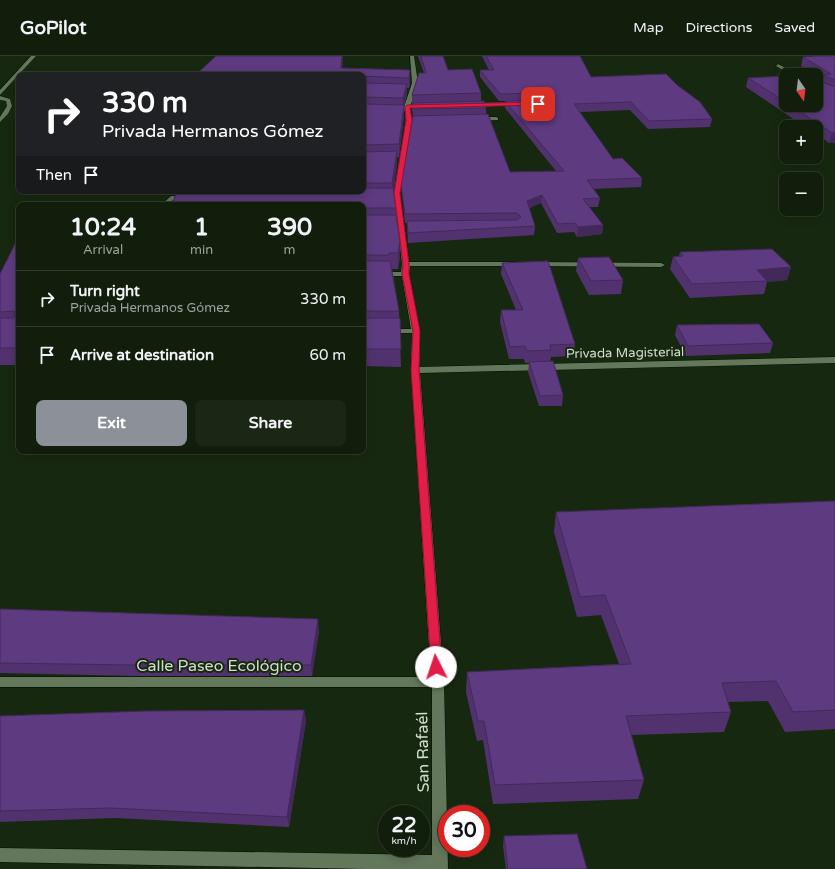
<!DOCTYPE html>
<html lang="en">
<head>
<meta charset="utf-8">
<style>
	:root { --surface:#111e0c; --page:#1a2715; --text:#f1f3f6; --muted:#9ca29d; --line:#303c2d; --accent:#8c9099 }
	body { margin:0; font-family:"Varela Round",sans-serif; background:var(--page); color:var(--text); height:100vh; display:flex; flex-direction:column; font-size:15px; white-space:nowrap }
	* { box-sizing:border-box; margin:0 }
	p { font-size:13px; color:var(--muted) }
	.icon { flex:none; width:22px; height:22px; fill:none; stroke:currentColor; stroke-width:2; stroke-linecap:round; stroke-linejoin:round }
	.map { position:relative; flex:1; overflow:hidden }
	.sheet { position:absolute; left:16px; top:146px; width:350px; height:252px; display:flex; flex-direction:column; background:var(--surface); border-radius:8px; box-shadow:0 2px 10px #0003,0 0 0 1px var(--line) }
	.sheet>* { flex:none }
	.top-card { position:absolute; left:16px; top:16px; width:350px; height:122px; border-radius:8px; box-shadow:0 2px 10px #0003,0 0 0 1px var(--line); background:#202124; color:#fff; overflow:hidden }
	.needle { width:26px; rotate:166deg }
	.fabs { position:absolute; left:779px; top:12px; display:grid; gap:8px }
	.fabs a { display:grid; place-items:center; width:44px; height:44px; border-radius:8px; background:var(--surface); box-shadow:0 2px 10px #0003,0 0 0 1px var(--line); font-size:20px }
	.speed { position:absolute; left:378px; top:749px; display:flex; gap:8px; font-size:20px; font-weight:700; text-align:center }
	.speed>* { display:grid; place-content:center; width:52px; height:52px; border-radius:50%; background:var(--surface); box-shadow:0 2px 10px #0003,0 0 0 1px var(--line); line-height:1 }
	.speed small { font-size:10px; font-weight:400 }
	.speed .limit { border:6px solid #d22; background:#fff; color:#111 }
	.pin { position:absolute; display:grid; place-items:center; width:34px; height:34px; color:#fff; margin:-17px; border-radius:8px; box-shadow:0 2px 6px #0006 }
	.me { position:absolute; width:44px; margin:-22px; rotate:356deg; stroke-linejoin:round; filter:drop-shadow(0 0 3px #0008) }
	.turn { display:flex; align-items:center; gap:14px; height:84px; padding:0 20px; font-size:18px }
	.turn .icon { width:52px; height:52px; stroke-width:2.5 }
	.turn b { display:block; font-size:28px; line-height:34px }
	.then { display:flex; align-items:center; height:38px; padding:0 20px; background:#0003; gap:8px; font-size:15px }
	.eta { display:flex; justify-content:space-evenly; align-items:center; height:68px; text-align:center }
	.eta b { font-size:24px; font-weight:800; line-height:28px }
	.cta { display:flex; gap:8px; margin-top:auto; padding:8px 20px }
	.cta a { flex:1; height:46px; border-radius:8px; background:var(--accent); color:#fff; font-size:16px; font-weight:800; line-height:46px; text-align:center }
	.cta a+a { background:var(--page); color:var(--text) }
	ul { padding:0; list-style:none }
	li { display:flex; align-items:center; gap:12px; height:56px; padding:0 20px; border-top:1px solid var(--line) }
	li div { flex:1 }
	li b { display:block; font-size:15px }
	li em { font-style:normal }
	header { display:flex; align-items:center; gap:24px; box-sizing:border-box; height:56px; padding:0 20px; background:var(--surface); border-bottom:1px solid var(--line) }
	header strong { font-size:19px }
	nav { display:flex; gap:22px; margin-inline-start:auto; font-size:14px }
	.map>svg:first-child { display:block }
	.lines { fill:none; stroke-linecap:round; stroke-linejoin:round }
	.service-casing { stroke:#031100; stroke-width:1 }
	.minor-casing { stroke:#031100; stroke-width:1 }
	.service { fill:#63775b; fill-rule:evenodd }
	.minor { fill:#63775b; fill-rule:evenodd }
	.wall { fill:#51326f; fill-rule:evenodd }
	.shaded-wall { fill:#42295a }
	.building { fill:#5e3a81; stroke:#42295a }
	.route { fill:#e11d48; stroke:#92132f }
	.labels { text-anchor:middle; stroke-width:4; stroke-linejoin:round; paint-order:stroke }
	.street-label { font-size:13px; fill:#d1dccc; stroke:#172810 }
	.near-street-label { font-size:16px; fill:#d1dccc; stroke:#172810 }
</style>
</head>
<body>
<header>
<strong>GoPilot</strong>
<nav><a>Map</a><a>Directions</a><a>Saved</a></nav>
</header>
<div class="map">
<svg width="835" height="813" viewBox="0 0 835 813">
	<rect width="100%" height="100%" fill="#172810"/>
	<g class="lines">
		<defs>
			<path id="service" d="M496,61l2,1v2l-21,1 -3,-2 3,-2z"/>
			<path id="minor" d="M31,0h5l-36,39v-5z
				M410,0h4l4,27 -8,24 2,13 -12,73 9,69h105l4,2 -4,2h-104l-1,8 11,57 -1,36 416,-10v6l-415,10 24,309 4,187h-83l-365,-7v-14l432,7v-168h-432v-10h431l-20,-307 1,-37h-49v-4h48l-9,-53h-39v-4h38l1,-8 -8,-71 12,-73 -2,-13 8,-24z
				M778,8l19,10 1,1h-7l-15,-9z
				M0,40l10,3 2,7 -4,8 -8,8v-5l7,-11 -1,-5 -6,-1z
				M519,46l3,2 -1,1 -50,2 -3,-2 3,-2z
				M171,140h16l3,2 -3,2h-14l-5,5h-7z
				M533,206l128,1 4,2 -4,2 -125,-1 -4,-2z"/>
		</defs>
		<!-- service casing -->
		<use href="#service" class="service-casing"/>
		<!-- minor casing -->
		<use href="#minor" class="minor-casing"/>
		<!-- service -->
		<use href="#service" class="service"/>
		<!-- minor -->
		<use href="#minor" class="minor"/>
	</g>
	<!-- wall -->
	<path class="wall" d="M418,0h25l5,14 33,23v8l5,7v6l24,58 46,-1 -51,-63v-7h-6l-19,-24v-7h9l-7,-14h98l11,21 121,42 -2,8 -62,2 -18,-19 -50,2 33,47 29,19 -1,9 -48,2 7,9 -2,9h-9l14,18 -1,9 -25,3 -3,-5 -17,1 -16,-30 -12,5 6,18 -1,9 -126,8 -1,-20h-2l-3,-30 -1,-9 12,-68 -1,-6v-15l12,-22z
		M835,0v87h-6l-13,-9v-7h-11l-59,-40 2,-9 38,-2v29h30l-2,-30 -13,-9 2,-9zM817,21l5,3 -1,1 -3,-1z
		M342,12l68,2v11l-1,7h-2v6l-3,13v9l-5,41h-2v7l-3,25 6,52v16l-2,12h-6l7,42 2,56 -38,-1v-291h-163l-1,-3z
		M19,180v129h-19v-91z
		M680,196l111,15 -4,13 -20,2 -3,12 -74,4 -20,-29 3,-12 6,-1z
		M578,202l45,22 -2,14 -32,1 -13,-24z
		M502,207l73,81 -1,12 -23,1 -1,4 13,34 -1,11h-23l-11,-34 1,-9h-4l-1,-4h-15l-9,-37 1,-12h15l-15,-36z
		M677,269l96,18 -3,10 -84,3 -11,-21z
		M835,445v228l-50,3 -17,-31 -40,1 3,10 -7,20 -93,3 13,45 -6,19 -145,5 -10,-64 -6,1 -11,-49 1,-20 152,-8 -18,-49 -24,2 -23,-85 2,-20z
		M0,553l319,21 -7,46h-177l-135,-3z
		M304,654l2,11 -17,106 -174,-9 -115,4v-106z
		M504,780l83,33h-81l-3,-23z"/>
	<!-- shaded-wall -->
	<path class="shaded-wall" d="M342,0h1l-1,19 -1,-7z
		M410,14v11l-1,7v-10z
		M407,28v10l-3,13v9l-5,41v-13l4,-35v-11z
		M832,77h3v10h-6z
		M397,95v13l-4,31 -1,-12z
		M542,139l-1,8 -15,7 1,-9z
		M603,169l-1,9 -25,3 1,-10z
		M400,185v16l-2,12v-16z
		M791,211l-4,13 -20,2v-1l-10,-11z
		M318,563l1,11 -7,46 -1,-11z
		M304,654l2,11 -17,106 -2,-10z"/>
	<!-- building -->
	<path class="building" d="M216,0h126l-1,12 69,2 -1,8 -46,-2v-1h-139l1,-1 -26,-2z
		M421,0h22l5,14 24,-1 9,24 -69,2 7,-22h7z
		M486,0h94l11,21 75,-3 11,11 23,17 12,17 -63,2 -18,-19 -57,2 39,55 9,-1 20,20 -55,2 13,18 -17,1 20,26 -25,2 -3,-4 -17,1 -16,-29 -15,6 8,25 -127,7 -1,-12 110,-1 4,-3 -4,-4 -112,1 -4,-30 12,-68 75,-2 22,58 54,-1 -59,-70 34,-1 4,-4 -4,-3 -39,1 -20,-24h14z
		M819,0h16v24l-12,-5 8,-1 -28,-17z
		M816,19h1l1,5 17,7v46h-3l-42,-28h26z
		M786,20v26l-38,-24z
		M363,27l44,1 -4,14 -40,-1z
		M484,45l2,7 -73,1 -1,-6z
		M363,48l41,1 -5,39 -36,1z
		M397,95l-5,32h-29v-31z
		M363,132h30l3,20h-33v-3h-191l5,-14h186z
		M363,159h33l4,26 -2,12h-9v2h-26z
		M19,180v112h-19v-30h14l1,-7 -15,1v-38z
		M772,193l19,18 -34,3 10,11 -75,3 -19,-27 10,-1 -3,-4z
		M609,201l14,23 -32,1 -13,-23z
		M363,205h27l9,50h-36z
		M548,205l27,83 -25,1 1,5 -24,1 -2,-5 -15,1 -9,-37h22l-21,-47z
		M363,262h37l1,31h-38z
		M759,268l14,19 -85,3 -11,-21z
		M553,305l10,34 -23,1 -11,-34z
		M835,445v209l-42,2 -17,-31 -54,2 9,29 -105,4 18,64 -149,5 -11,-64h-6l-11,-49 164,-8 -26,-69 -25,2 -24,-85z
		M0,553l318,10 -7,46h-180l-131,-2z
		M304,654l-17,107 -176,-9 -111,3v-95l147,-5z
		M577,778l10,35h-79l-4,-33z"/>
	<!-- route -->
	<path class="route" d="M538,46l2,3 -130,3 2,12 -12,73 9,71v10l11,57 -1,39 23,297 -2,3 -4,1 -4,-1 -1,-3 -20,-297 2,-39 -11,-57 1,-10 -9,-71 12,-73 -1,-13 2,-2z"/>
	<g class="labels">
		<!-- street labels -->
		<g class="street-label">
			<text transform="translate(625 296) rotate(-1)" y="5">Privada Magisterial</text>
		</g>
		<!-- near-street labels -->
		<g class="near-street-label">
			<text x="219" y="615">Calle Paseo Ecológico</text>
			<text transform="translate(422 696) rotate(-91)" y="6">San Rafaél</text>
		</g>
	</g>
</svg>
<div class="fabs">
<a><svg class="needle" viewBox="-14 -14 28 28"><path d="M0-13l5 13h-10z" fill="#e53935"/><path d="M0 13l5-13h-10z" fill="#9ca29d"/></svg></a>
<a>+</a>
<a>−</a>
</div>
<div class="speed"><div>22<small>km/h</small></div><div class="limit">30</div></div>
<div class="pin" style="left:538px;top:48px;background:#d93025"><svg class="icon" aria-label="arrive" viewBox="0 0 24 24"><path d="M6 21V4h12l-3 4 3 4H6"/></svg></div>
<svg class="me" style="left:436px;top:611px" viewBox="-20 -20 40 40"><circle r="19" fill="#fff"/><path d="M0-13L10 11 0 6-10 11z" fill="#e11d48"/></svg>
<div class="top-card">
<div class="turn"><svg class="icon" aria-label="right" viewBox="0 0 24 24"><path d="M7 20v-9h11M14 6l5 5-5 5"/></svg><div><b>330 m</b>Privada Hermanos Gómez</div></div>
<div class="then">Then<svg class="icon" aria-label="arrive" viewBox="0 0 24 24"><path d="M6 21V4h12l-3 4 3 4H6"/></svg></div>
</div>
<section class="sheet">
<div class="eta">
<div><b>10:24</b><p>Arrival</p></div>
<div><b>1</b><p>min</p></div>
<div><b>390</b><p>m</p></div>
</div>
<ul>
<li><svg class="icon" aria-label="right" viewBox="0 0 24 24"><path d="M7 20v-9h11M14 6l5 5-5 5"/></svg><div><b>Turn right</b><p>Privada Hermanos Gómez</p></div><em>330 m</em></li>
<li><svg class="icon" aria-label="arrive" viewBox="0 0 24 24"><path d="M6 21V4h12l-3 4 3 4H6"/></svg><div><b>Arrive at destination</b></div><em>60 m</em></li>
</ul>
<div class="cta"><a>Exit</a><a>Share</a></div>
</section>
</div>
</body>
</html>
